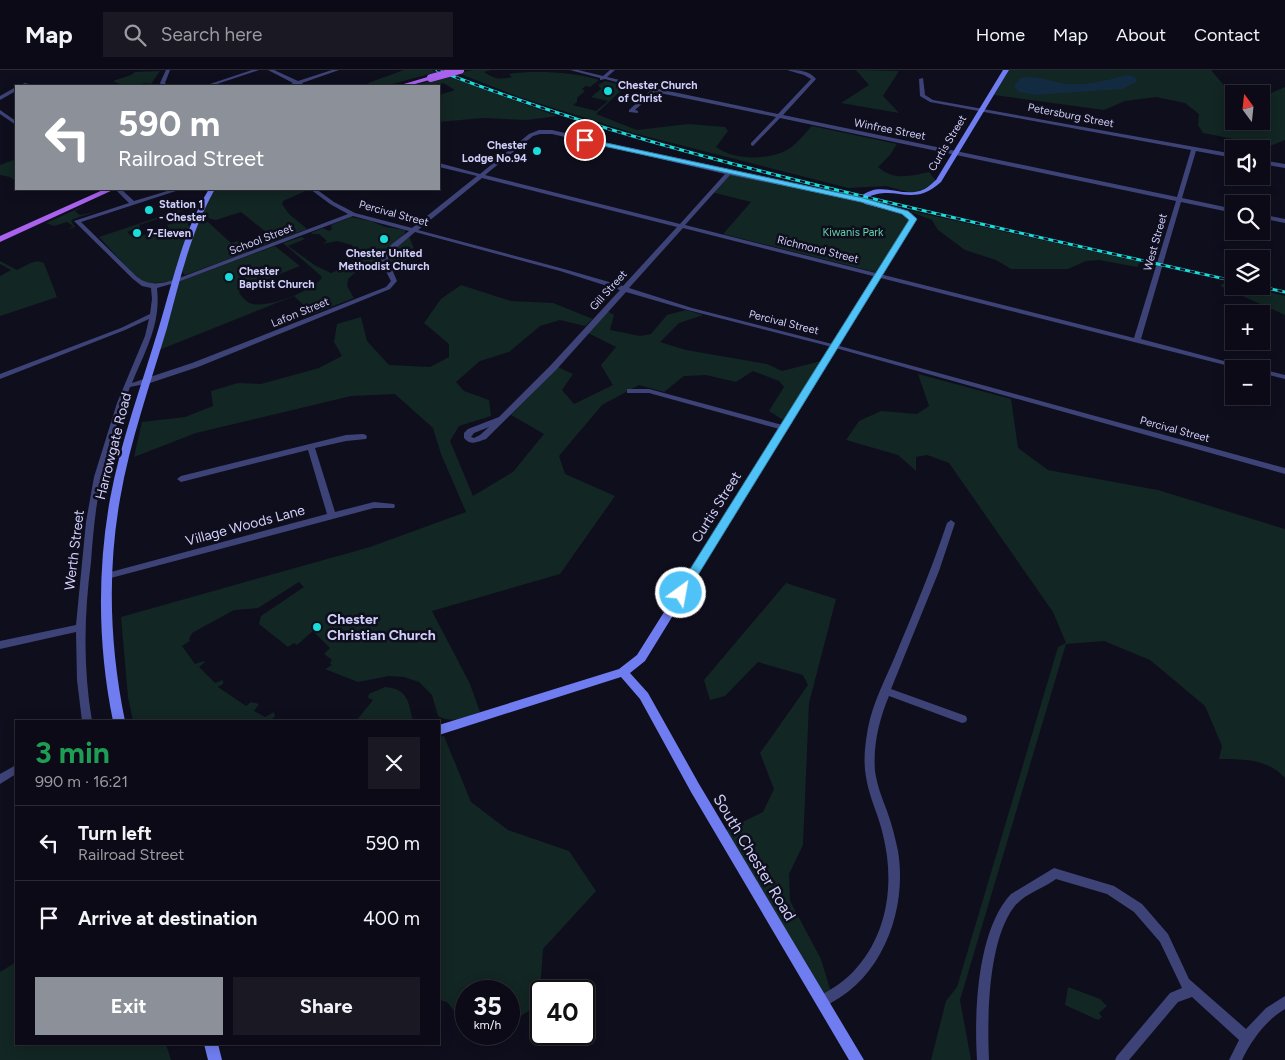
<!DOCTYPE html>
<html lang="en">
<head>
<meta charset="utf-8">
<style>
	:root { --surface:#0b0a16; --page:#191823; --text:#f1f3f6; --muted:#9a9aa1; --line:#2b2b35; --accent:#8c9099 }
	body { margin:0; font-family:Figtree,sans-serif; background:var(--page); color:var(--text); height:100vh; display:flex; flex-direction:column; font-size:19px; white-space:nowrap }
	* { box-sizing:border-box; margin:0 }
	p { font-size:16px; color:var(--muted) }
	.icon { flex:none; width:28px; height:28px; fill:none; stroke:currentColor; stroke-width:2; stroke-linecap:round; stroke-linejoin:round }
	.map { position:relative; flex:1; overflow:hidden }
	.drawer { position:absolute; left:15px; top:650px; width:425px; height:325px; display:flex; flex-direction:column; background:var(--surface); border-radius:0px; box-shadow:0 2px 12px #0003,0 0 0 1px var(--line) }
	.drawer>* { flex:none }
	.top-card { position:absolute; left:15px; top:15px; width:425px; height:105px; border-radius:0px; box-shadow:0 2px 12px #0003,0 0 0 1px var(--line); background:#8c9099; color:#fff; overflow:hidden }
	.needle { width:32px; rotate:345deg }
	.tools { position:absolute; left:1225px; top:15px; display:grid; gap:10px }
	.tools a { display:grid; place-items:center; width:45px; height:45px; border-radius:0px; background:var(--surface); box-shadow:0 2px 12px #0003,0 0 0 1px var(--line); font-size:25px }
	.speed { position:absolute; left:455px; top:910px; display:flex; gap:10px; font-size:25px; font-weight:700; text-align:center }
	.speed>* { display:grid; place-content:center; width:65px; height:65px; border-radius:50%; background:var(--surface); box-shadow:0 2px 12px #0003,0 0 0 1px var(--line); line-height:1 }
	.speed small { font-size:12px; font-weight:400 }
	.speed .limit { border:2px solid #111; border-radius:8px; background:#fff; color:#111 }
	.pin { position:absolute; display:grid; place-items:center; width:42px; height:42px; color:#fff; margin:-21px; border:2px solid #fff; border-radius:50%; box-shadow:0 1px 5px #0007 }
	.me { position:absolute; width:55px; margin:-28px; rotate:32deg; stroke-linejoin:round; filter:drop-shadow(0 0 4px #0008) }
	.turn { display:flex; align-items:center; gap:18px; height:105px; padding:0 20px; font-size:22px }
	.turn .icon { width:65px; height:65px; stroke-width:2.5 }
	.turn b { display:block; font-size:35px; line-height:42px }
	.round { display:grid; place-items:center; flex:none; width:52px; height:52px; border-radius:0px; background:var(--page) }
	.headline { display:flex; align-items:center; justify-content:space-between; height:85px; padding:0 20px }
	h1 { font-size:30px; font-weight:700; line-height:38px; color:#1e9e55 }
	.button { display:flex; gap:10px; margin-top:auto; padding:10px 20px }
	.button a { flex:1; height:58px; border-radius:0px; background:var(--accent); color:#fff; font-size:20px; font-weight:700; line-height:58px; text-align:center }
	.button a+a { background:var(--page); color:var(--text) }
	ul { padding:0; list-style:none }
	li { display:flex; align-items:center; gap:15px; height:75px; padding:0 20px; border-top:1px solid var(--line) }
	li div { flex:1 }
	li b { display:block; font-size:19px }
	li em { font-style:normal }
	header { display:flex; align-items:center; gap:30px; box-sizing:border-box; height:70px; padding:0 25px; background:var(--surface); border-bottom:1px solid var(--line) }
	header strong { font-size:24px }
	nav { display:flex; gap:28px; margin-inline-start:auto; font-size:18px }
	.search { width:350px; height:45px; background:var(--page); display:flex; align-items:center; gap:12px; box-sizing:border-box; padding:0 18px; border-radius:0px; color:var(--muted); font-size:19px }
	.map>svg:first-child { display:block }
	.green { fill:#122623; fill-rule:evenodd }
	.water { fill:#132b41 }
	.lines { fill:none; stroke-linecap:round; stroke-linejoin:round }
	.street { fill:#3e4377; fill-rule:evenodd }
	.secondary { fill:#707df0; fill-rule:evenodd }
	.primary { fill:#a862ee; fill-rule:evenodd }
	.rail-casing { stroke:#18ddd9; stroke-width:3 }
	.rail { stroke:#0f0e1d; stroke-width:2; stroke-dasharray:5; stroke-linecap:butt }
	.primary-bridge { stroke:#a862ee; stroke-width:8 }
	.route { fill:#4fc3f7; stroke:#337fa1 }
	.poi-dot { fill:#18ddd9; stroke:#0f0e1d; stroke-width:2 }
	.labels { text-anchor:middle; stroke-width:5; stroke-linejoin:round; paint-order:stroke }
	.far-poi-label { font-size:11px; font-weight:bold; fill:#cfcffa; stroke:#0f0e1d; text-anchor:start }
	.far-street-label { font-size:11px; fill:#cfcffa; stroke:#0f0e1d }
	.far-park-label { font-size:11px; fill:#64d1a8; stroke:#0f0e1d }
	.street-label { font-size:14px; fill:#cfcffa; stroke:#0f0e1d }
	.poi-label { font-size:14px; font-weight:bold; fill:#cfcffa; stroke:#0f0e1d; text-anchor:start }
	.near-street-label { font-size:16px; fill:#cfcffa; stroke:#0f0e1d }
</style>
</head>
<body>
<header>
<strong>Map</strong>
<div class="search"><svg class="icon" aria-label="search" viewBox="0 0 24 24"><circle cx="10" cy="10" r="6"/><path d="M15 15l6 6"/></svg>Search here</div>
<nav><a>Home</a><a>Map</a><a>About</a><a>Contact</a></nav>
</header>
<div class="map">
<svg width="1285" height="990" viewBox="0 0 1285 990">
	<rect width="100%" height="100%" fill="#0f0e1d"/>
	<!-- green -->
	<path class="green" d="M404,0h27l6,2 -52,14h-21l5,-2 -1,-1z
		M473,0h18l-7,2c10,7 17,8 28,5l-3,-3c25,-4 65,-2 90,6l-9,7 -4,-1 -4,3 3,2 -8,7v4l-4,3 23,6 12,-10 -17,-4 10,-8 -3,-4 7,-4 21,5 -30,28 41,16 51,-6 37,3 3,4 -12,16c18,13 47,13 67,5 11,-4 21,-18 29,-26l85,18 -7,11 -12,12c16,14 32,9 51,5l7,9 -10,10 -14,2 -26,-7 -38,2 -215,-55 -114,-36 -61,-24z
		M856,0l43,1 -16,25 16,17 -58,-10 28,-18z
		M1009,0h202l17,20 41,4 16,-7v53l-15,6 -67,-13 -5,-8 1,-11 -14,-11 -29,-6 -31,4 -21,9 -110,-15zM1234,24h27v27h-27z
		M160,1l-9,13c-11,-4 -18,8 -38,-3l18,-6 4,-3z
		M447,6l110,40 -30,4 -44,-2 -44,4v-27l16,-5 -12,-7 -12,3h-19z
		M16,89v22l-6,-4 -10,-2v-10z
		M728,104l135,26 45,14 5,5 -38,53 -152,-38 28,-32 -40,-10z
		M215,119h91l2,1 -25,11 -1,3 7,10 18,15 -50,19 -4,-6 18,-6 -30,-24 -25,8 -16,-4z
		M880,134l260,58 -3,5 -38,-7 -13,1 -18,8h-57l-15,-9 -31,-10 -27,-20 -6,-10 -21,-8z
		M86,135l-11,6 5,4 18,-4 -25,8 -2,2 4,6 -7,2 5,-3 -6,-4 -13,4 -8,-3z
		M175,135l7,5 8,-3 -11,5 1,3 -5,-2 -36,12 1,2 -13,5 7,6 35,-10 -2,-3 21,-6v7l6,-2 -18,57 -34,3 -43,-47 66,-22 11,-6z
		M351,147l20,4 14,6 20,3v3c-14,12 -28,27 -48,22l-5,-10 -15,-4 -14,3 4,-3 -8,-7h-8l2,-2 10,-4 6,3 3,-2 -1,-4z
		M202,150l6,2 23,21 7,-2 10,11 -63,23 -3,-3 3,-16 14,-35z
		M409,166l5,13c-6,11 -11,15 -23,18l-4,-5v-9z
		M302,167l3,2 -17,7 28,20 15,7 23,-9 -3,-3 3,-1 26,-1v2l-22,9 -10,9 -1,7 7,12 -41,16 -19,-18 -135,54 19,-67 5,-3 92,-34 25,20 -60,24 -1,3c3,3 7,9 11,10 15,7 62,-12 72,-25l-2,-3 -37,-32z
		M0,191l17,9c8,-4 18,-12 27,-7l13,34 -57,19v-40l11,-6 -11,-6z
		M1225,212l9,2v2h10l41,10v19l-65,-29z
		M461,215l50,16 42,2 40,16 -8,7 -25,-6 -20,6 -31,26 -29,9 -24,21 8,9 25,9 2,16 -32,10 -9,15 23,55 40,-24 31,-38 -33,-19 47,-48 15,7 -11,16 12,14 39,-19 -12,-20 15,-18 -30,-15 20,-22 8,5 -4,15 30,6 11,-2 16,-19 19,-5 17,5 -24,8 -19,19 26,8 81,14 15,7 39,-10 -38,59 -14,-9 15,-24 -5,-6 -26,-10 -17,11 -30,-7 -22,1 -20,16 -25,-7 -37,20 -43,51 6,18 50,22 -55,78 -128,37 38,73 10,28c-15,5 -28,12 -42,4l-6,-21 -13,-13 -15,-5 -15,-1 -31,6 -33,-13 7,-4 -2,-2 2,-3 -8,-6 6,-6 -17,-17 -16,14 -3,-2 -6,4 -29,-23 2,-8 43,-29 -5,-5 -41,26 -24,2 -42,23 -3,6 1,2 -8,5 13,18 9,-3 1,1 -6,5 16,16 8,-3v4l-5,3 28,19 5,-4 8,2 -5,7 11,6 9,-5 1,4 -4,4 2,1h-140l-5,-24 -7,-80 249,-70 96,-35 -25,-58 -8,-26 -38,-34 -44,2 -155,37 -62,24 8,-35 43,-5 28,-11 -2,-15 27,-8 23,1 58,-16 23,-12 -8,-14 3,-18 24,-7 6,24 22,24 41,2 19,-10v-13l-25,-21 17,-24z
		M918,304l93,25 7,49 30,22 110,20 127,39v249c-17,-19 -42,-19 -66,-19l3,-13 -17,-40 -55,-46 -46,-19 -38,3 -106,356 11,60h-40l15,-59 11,-14 101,-340 8,-4 -13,-31 -104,-149 -22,-8 -11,2v14l-18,-16 -52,-15 13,-19 22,-10 36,3 12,-8z
		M786,513l50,16 -27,104 -6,142 -14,29 1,27 31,58 12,40 -3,6 -104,-175 37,-18 11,-23 -14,-36 48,-68 -5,-10 -45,-13 -33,34 -15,4 -6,-20z
		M385,617c24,2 23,15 28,34h-57l17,-21 -5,-2 1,-4z
		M444,666l27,66 37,28 61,21 27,40 -53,58 -4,56 -30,18v-32h-43v35l-19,-24 -8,-2v-263z
		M16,892v82h150l5,16h-171v-88z
		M1068,917l32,12 7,7 -8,7 3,4 -4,3 -33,-15z"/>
	<!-- water -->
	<path class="water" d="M1127,5l8,2 2,5 -15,7 -87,6 -16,-3 -5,-5 6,-9c17,-4 33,5 50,6 19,1 38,-4 57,-9z"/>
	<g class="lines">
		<!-- street -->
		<path class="street" d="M166,0h4l-5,13 3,3h-6l-2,-3z
			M252,0h7l-48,16h-7z
			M268,0h6l24,11 34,-11h7l-37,13 2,2 -2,1 -5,-1 -10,1 6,-3z
			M570,0h8l25,6 7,-6h5l-8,7 47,11 124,26 33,-35 -7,-4 -17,-5c11,0 22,0 29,9l-33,36 394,82 14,-47 -261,-48 -10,-6 -1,-17 4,-1 2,17 8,5 301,54v4l-38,-7 -14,47 52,11v4l-53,-11 -40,137 113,30h-13l-558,-141 -54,60 63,20 144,37 449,123v6l-453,-127 -144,-37 -62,-18 -70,78 -70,69c-9,3 -15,7 -22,-1v-5l4,-4 31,-12 51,-51 70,-76 -60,-19 -145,-39 -27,23v5l9,21 -7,8 -192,78 -48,16 -20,4c-12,33 -23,66 -30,99 -5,25 -7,50 -9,76 -7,53 -8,106 1,159h-10l-5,-41 -1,-48 -76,17v-8l76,-16 10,-103 8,-45 23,-74 28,-67 4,-17 -24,11 -125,49v-5l121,-46 29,-14 2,-15 -1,-11 -9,-2 -9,-7 -59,-58 55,-18 -14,-14h6l13,12 40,-12h8l-101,33 56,55c12,9 23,7 37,3l174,-66 -18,-10 -20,-15h6l18,13 21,11 57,15 65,-52 -38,-9v-4l41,11 49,-40 10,-4h13l177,41 134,27 3,2 -3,2 -133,-27 -45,50 449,113 42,-137 -396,-83 -27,28 -2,-1v-2l25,-26 -121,-25 -20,18 3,1v2l-9,-1v-2l21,-19 -45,-12 -5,1v-2zM540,64h12l173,40 -45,50 -195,-49 48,-39zM482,108l195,49 -54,59 -59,-17 -146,-39zM353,146l56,15c-6,5 -29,20 -28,28 0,3 8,18 10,22l-5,6 -194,76 -60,20c14,-34 29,-59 25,-95l21,-6zM489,357l-9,8 -6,3 -3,-1 3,-4z
			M25,13l7,2 1,1h-16z
			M14,18h2v3l-16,9v-4z
			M0,40l16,11v4l-16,-11z
			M1261,90l24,4v4l-24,-4z
			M1261,144l24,5v4l-24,-5z
			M1261,299l24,6v4l-24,-6z
			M627,319h22l137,37 1,2 -4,2 -134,-37h-22z
			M363,364l3,1 1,2 -1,2 -20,2 -31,7 20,64 39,-10 20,2 1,2 -1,2h-20l-267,71 -4,-3 4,-3 220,-59 -19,-64 -127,32 -4,-3 4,-3 165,-41z
			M951,450l4,3 -16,48 -48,118 75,27 1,3 -1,3 -4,1 -73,-27c-10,24 -16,49 -14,75 2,14 7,27 12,40 5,13 8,27 11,40 10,60 -17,132 -76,156l-4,-2 -2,-4 2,-4c12,-7 24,-14 34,-24 36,-37 43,-90 31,-138 -4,-19 -14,-38 -17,-58 -3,-16 -1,-33 2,-49 5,-26 18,-50 28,-74 18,-43 36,-86 51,-131z
			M16,695v9l-16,10v-10z
			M1054,798l60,18 28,18 26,30 21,45 57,50 20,-21 19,-12v13c-19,11 -34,32 -43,51h-13l10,-20 -47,-43 -14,5 -49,58h-14l2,-4 53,-63 12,-5 -22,-46 -26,-30 -27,-18 -51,-15c-13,10 -31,14 -42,28 -26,34 -27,111 -25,153h-12c-3,-47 0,-130 34,-166z"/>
		<!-- secondary -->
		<path class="secondary" d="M1003,0h6l-68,112c-30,27 -45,1 -75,16l3,4 42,11 5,6 -2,5 -269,437 -15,12 18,20 51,91 165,276h-15l-158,-268 -51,-93 -19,-22 -182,58v-10l180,-56 18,-14 271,-431 1,-5 -2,-4 -42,-11 -5,-4v-3c20,-17 39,0 60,-6 7,-2 11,-7 16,-11z
			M209,119h6c-25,44 -35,91 -48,139 -17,57 -37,113 -47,171 -13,74 -10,149 5,222h-12c-15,-73 -16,-149 -3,-222 11,-59 32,-115 49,-172 14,-47 24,-95 50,-138z
			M204,974h14l4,16h-14z"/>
		<!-- primary -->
		<path class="primary" d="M431,6l2,1v2l-25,7h-11z
			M105,119h10l-115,53v-6z"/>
		<defs>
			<path id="rail" d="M437,0c141,55 286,93 433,128 121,29 243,56 364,83
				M1258,216l27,6"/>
		</defs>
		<!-- rail casing -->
		<use href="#rail" class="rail-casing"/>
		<!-- rail -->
		<use href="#rail" class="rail"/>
		<!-- primary-bridge -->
		<path class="primary-bridge" d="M431,8l29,-8"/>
	</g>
	<!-- route -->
	<path class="route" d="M583,68l280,60 45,13 9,8 -232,377 -4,1 -6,-4 2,-3 232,-370 -7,-6 -41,-12 -276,-60 -3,-2z"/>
	<!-- markers -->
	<g class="poi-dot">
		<circle cx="608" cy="21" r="5"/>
		<circle cx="537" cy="81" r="5"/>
		<circle cx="149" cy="140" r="5"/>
		<circle cx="137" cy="163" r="5"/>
		<circle cx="384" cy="169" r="5"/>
		<circle cx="229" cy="207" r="5"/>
		<circle cx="317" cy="557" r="5"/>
	</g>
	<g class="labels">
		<!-- far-poi labels -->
		<g class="far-poi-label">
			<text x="618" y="19">Chester Church<tspan x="618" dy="13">of Christ</tspan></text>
			<text x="527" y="79" text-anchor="end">Chester<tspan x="527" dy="13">Lodge No.94</tspan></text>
			<text x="159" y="138">Station 1<tspan x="159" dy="13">- Chester</tspan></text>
			<text x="147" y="167">7-Eleven</text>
			<text x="384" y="187" text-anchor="middle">Chester United<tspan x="384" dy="13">Methodist Church</tspan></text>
			<text x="239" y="205">Chester<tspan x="239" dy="13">Baptist Church</tspan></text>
		</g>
		<!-- far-street labels -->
		<g class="far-street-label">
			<text transform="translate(1071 45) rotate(11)" y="4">Petersburg Street</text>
			<text transform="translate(890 59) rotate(11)" y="4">Winfree Street</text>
			<text transform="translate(947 73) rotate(-59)" y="4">Curtis Street</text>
			<text transform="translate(394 143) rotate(15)" y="4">Percival Street</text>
			<text transform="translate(261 169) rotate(-21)" y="4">School Street</text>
			<text transform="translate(1155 172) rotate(-74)" y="4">West Street</text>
			<text transform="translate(818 179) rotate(14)" y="4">Richmond Street</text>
			<text transform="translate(608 220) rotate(-48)" y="4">Gill Street</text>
			<text transform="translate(300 242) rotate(-22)" y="4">Lafon Street</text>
			<text transform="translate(784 252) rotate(14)" y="4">Percival Street</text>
			<text transform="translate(1175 359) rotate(15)" y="4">Percival Street</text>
		</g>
		<!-- far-park labels -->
		<g class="far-park-label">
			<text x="853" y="166">Kiwanis Park</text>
		</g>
		<!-- street labels -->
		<g class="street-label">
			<text transform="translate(113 376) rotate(-76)" y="5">Harrowgate Road</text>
			<text transform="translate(716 437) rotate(-58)" y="5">Curtis Street</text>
			<text transform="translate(245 455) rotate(-15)" y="5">Village Woods Lane</text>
			<text transform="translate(74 480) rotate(-83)" y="5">Werth Street</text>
		</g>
		<!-- poi labels -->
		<g class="poi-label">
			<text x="327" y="554">Chester<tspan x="327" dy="16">Christian Church</tspan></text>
		</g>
		<!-- near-street labels -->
		<g class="near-street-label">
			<text transform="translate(755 787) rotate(59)" y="6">South Chester Road</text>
		</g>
	</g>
</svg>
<div class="tools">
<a><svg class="needle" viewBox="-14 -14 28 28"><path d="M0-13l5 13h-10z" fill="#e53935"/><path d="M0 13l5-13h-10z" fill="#9a9aa1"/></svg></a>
<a><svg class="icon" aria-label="sound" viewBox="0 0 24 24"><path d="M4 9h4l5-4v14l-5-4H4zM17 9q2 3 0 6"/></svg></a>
<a><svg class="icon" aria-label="search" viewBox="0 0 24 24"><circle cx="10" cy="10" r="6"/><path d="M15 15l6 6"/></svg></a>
<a><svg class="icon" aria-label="layers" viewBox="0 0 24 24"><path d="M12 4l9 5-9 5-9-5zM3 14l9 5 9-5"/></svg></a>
<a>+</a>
<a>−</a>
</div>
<div class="speed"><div>35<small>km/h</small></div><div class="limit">40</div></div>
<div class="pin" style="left:585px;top:70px;background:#d93025"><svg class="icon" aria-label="arrive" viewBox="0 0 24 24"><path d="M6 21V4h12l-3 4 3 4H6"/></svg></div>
<svg class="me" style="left:681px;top:523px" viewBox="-20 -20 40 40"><circle r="17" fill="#4fc3f7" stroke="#fff" stroke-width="3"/><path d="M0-11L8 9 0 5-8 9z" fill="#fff"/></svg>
<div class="top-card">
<div class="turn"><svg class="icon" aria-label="left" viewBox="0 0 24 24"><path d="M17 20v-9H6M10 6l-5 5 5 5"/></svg><div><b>590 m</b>Railroad Street</div></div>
</div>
<section class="drawer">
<div class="headline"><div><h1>3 min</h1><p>990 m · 16:21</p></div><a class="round"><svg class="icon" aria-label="close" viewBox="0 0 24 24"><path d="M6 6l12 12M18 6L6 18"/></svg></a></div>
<ul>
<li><svg class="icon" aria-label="left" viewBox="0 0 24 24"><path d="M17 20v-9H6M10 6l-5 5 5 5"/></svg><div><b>Turn left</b><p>Railroad Street</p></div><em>590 m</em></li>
<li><svg class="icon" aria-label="arrive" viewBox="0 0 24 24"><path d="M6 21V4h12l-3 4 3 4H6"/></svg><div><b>Arrive at destination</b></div><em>400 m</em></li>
</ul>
<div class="button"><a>Exit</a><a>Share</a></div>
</section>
</div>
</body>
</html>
